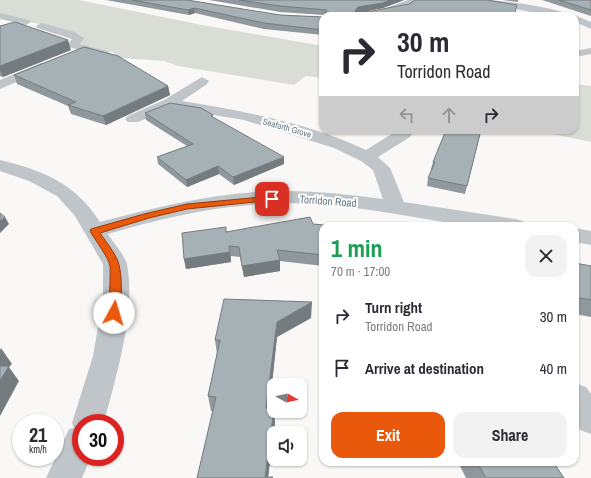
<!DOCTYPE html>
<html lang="en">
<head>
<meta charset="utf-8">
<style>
	:root { --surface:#fff; --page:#f2f2f3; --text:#2b2b33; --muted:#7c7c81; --accent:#ea580c }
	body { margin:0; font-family:"Archivo Narrow",sans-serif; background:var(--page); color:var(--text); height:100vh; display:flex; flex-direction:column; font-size:15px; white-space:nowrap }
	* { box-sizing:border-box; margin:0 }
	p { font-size:13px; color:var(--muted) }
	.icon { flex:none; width:22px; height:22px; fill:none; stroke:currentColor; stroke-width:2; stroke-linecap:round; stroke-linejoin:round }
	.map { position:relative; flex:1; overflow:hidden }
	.sheet { position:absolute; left:319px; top:222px; width:260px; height:244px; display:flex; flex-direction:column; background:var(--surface); border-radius:12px; box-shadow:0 1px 3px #0004 }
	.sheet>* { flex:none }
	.hud { position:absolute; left:319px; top:12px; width:260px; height:122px; border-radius:12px; box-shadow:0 1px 3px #0004; background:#fff; color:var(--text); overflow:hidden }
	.needle { width:26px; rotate:98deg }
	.fabs { position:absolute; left:267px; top:378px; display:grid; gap:8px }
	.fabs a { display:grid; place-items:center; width:40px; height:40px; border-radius:8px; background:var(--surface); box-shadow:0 1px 3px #0004; font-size:20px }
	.speed { position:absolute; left:12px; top:414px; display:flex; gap:8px; font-size:20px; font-weight:700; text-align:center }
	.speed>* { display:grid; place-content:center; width:52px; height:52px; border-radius:50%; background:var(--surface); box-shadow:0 1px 3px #0004; line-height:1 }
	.speed small { font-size:10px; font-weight:400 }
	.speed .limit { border:6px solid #d22; background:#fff; color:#111 }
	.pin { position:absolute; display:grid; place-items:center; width:34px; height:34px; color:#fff; margin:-17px; border-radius:8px; box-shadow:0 2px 6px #0006 }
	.me { position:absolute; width:44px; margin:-22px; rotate:6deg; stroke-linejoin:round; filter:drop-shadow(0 0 3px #0008) }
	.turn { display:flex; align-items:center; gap:14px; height:84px; padding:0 12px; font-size:18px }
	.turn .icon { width:52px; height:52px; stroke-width:2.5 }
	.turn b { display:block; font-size:28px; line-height:34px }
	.lanes { display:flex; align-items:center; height:38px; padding:0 12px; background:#0003; justify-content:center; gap:20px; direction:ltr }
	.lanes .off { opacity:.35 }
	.round { display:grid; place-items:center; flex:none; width:42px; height:42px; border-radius:12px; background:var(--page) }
	.headline { display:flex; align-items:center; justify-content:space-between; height:68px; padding:0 12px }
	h1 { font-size:24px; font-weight:700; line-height:30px; color:#1e9e55 }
	.primary-button { display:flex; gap:8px; margin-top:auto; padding:8px 12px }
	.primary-button a { flex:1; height:46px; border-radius:12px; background:var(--accent); color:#fff; font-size:16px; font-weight:700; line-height:46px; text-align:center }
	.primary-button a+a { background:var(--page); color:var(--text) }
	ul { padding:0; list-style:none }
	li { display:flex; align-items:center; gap:12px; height:52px; padding:0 12px }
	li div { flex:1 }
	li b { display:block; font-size:15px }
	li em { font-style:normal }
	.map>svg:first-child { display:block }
	.green { fill:#d9ddd5 }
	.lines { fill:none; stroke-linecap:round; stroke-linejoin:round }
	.minor { fill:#bfc5c8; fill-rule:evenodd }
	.wall { fill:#8f989c }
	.shaded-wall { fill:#747c7f }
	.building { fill:#a6b1b5; stroke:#747c7f }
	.route { fill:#ea580c; stroke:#983908 }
	.labels { text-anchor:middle; stroke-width:4; stroke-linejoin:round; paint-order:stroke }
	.far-street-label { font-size:9px; fill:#647781; stroke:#fff }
	.street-label { font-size:11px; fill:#647781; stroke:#fff }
</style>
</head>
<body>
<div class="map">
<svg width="591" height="478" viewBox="0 0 591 478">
	<rect width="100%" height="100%" fill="#f9f8f6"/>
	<!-- green -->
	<path class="green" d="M0,0h79l123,25 121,21v32l-17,-2 -12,9 -116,-19 -14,-5 -58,-4 9,-4 -31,-7 -4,-4 3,-5 -6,-4 -77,-18z
		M575,84l16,2v56l-57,-12h41z"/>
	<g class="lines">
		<!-- minor -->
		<path class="minor" d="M408,0h12c-11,11 -48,16 -64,16l2,-2 25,-5z
			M480,0c31,0 84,9 111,22v7l-16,-7v-6h-22l-69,-13z
			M0,13l29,7 2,2 -5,3 -26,-6z
			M41,23l34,9 9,6 -4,6 27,7 6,4 -6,3 -38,-11 -2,-2 5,-6 -35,-11 -1,-2z
			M591,48v6l-16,3v-6z
			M41,63l4,1 2,3 -2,3 -45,19v-9z
			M202,77l7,4 -2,3 -25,17c61,10 127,22 184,49l32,-20h16l-4,7 -32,20 12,11 14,34 111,17 8,2 3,5c-18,0 -37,2 -55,0 -52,-7 -104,-19 -157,-22 -70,-4 -139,10 -206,30 5,9 17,21 19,31 9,48 -11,111 -23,158h-23v34h10l-9,21h-36l23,-49 5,-1 -2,-5 21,-67 10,-58v-34l-28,-48 -18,-20 -28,-15 -29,-10v-11c43,10 76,24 100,62 61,-16 123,-31 186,-31 33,0 65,4 97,8l-10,-29 -12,-9 -27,-13 -90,-28 -73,-12 -33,14h-10l-3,-3 3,-3 36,-16z
			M575,228l16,3v14l-16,-3z
			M575,383l11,4 5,7v40l-11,-4 -5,-7z"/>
	</g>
	<!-- wall -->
	<path class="wall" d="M106,0h81l93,15 43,2v18l-59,-6 -69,-16 -6,2z
		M209,0h195l-21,8 -23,4 -36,3 -44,-3z
		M503,0h15v2z
		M542,0h49v16z
		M0,26l71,24 -68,27 -3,-1z
		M14,75l154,11 2,9 -64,30 -35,-11 -3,-8 -51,-22z
		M145,113l68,2v3l71,46 -50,21 -15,-11 -32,13 -29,-23 -1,-7 30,-11 -41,-26z
		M481,130l-16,64 -38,-8 1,-8 4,-9h-1l2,-7z
		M313,224l10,2v40l-43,-5v10l-36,6 -4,-20 -9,-1v6l-45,7 -2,-10 42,-27z
		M575,263l16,3v51l-16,-3z
		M311,318l-34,19 -8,71 6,15 -7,54 -71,1 16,-67h-2l-3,-15 9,-42 -2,-14z
		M458,462h95l11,16h-98z"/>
	<!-- shaded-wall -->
	<path class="shaded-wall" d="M390,0h14l-21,8 -25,5 -4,3 1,-5 3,-4z
		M194,8l1,5 -6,2 -1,-5z
		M68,40l3,10 -68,27 -3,-7v-4z
		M168,86l2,9 -64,30 -3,-9z
		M284,157v7l-50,21 -1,-8z
		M218,166l1,8 -32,13 -1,-7z
		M5,217l4,7 -9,9v-12z
		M230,252l1,10 -45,7 -2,-10z
		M280,260v11l-36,6 -2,-11z
		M312,302l-1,16 -34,19 -9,86 -2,-15 11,-86z
		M1,348l11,16 -3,3 10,14 -19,35v-66z
		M274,408l1,15 -7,55 -3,-1z"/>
	<!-- building -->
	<path class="building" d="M132,0h55l93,15 43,2v13l-59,-7 -70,-15 -6,2z
		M239,0h151l-7,3 -25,4 -3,4 1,1 16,-1 37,-7 6,-4h72l30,5 -3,11h-190l3,-6 -47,-4z
		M559,0h32v10z
		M15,22l53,18 -68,26v-40z
		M84,47l34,9 50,30 -65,30 -35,-11 8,-3 -62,-27z
		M170,103l31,5 12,7 -2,1 73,41 -51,20 -15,-11 -32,14 -29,-23 36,-13 -48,-31z
		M446,130h35l-14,56 -39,-8 7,-16h-2z
		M0,213l5,4 -5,4z
		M310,217l3,7 22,2h-12v29l-46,-5 3,10 -38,6 -3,-19 -10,-1 1,6 -46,7 -2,-26 44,-6v5z
		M575,263l16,3v34l-16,-3z
		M224,299l88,3 -35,20 -11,86h8l-9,69h8l-1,1h-75l19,-81 -8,-1 12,-56h-5z
		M0,366h9l-9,15z
		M477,462h76l11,16h-78z"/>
	<!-- route -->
	<path class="route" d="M272,196l2,1v3l-87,9 -38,9 -49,15c6,9 17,22 19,32 3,11 4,41 -2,51h-7c-2,-4 1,-41 0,-50 -1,-8 -15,-26 -20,-35l1,-2 53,-15 43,-10z"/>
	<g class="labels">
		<!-- far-street labels -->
		<g class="far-street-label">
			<text transform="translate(287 128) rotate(16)" y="3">Seaforth Grove</text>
		</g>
		<!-- street labels -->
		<g class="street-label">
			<text transform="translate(328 201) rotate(4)" y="4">Torridon Road</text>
		</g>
	</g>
</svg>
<div class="fabs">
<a><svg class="needle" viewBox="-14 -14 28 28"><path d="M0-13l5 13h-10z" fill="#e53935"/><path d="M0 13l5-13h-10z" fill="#7c7c81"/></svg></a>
<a><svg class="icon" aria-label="sound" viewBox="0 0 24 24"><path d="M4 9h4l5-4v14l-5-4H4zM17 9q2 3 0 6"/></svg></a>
</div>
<div class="speed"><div>21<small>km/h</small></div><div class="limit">30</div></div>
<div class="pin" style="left:272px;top:199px;background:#d93025"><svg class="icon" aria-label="arrive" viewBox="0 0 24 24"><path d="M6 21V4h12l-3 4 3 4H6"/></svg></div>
<svg class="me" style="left:114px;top:313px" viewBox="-20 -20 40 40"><circle r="19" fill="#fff"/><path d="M0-13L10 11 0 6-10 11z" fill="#ea580c"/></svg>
<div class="hud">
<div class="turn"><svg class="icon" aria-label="right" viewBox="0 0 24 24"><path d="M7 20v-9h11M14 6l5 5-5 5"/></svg><div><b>30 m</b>Torridon Road</div></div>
<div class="lanes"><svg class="icon off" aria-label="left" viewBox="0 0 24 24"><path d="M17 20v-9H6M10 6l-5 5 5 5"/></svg><svg class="icon off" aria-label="ahead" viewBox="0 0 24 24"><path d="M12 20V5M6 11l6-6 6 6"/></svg><svg class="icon" aria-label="right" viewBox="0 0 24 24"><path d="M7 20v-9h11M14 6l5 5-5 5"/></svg></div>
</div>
<section class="sheet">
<div class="headline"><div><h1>1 min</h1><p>70 m · 17:00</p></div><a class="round"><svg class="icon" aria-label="close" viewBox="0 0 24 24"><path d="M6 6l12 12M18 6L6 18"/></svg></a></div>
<ul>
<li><svg class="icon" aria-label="right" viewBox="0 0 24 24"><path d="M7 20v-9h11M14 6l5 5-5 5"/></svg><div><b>Turn right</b><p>Torridon Road</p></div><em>30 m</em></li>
<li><svg class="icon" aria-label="arrive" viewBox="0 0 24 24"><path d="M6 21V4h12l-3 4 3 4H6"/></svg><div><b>Arrive at destination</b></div><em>40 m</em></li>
</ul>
<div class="primary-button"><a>Exit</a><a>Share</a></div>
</section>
</div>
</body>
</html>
